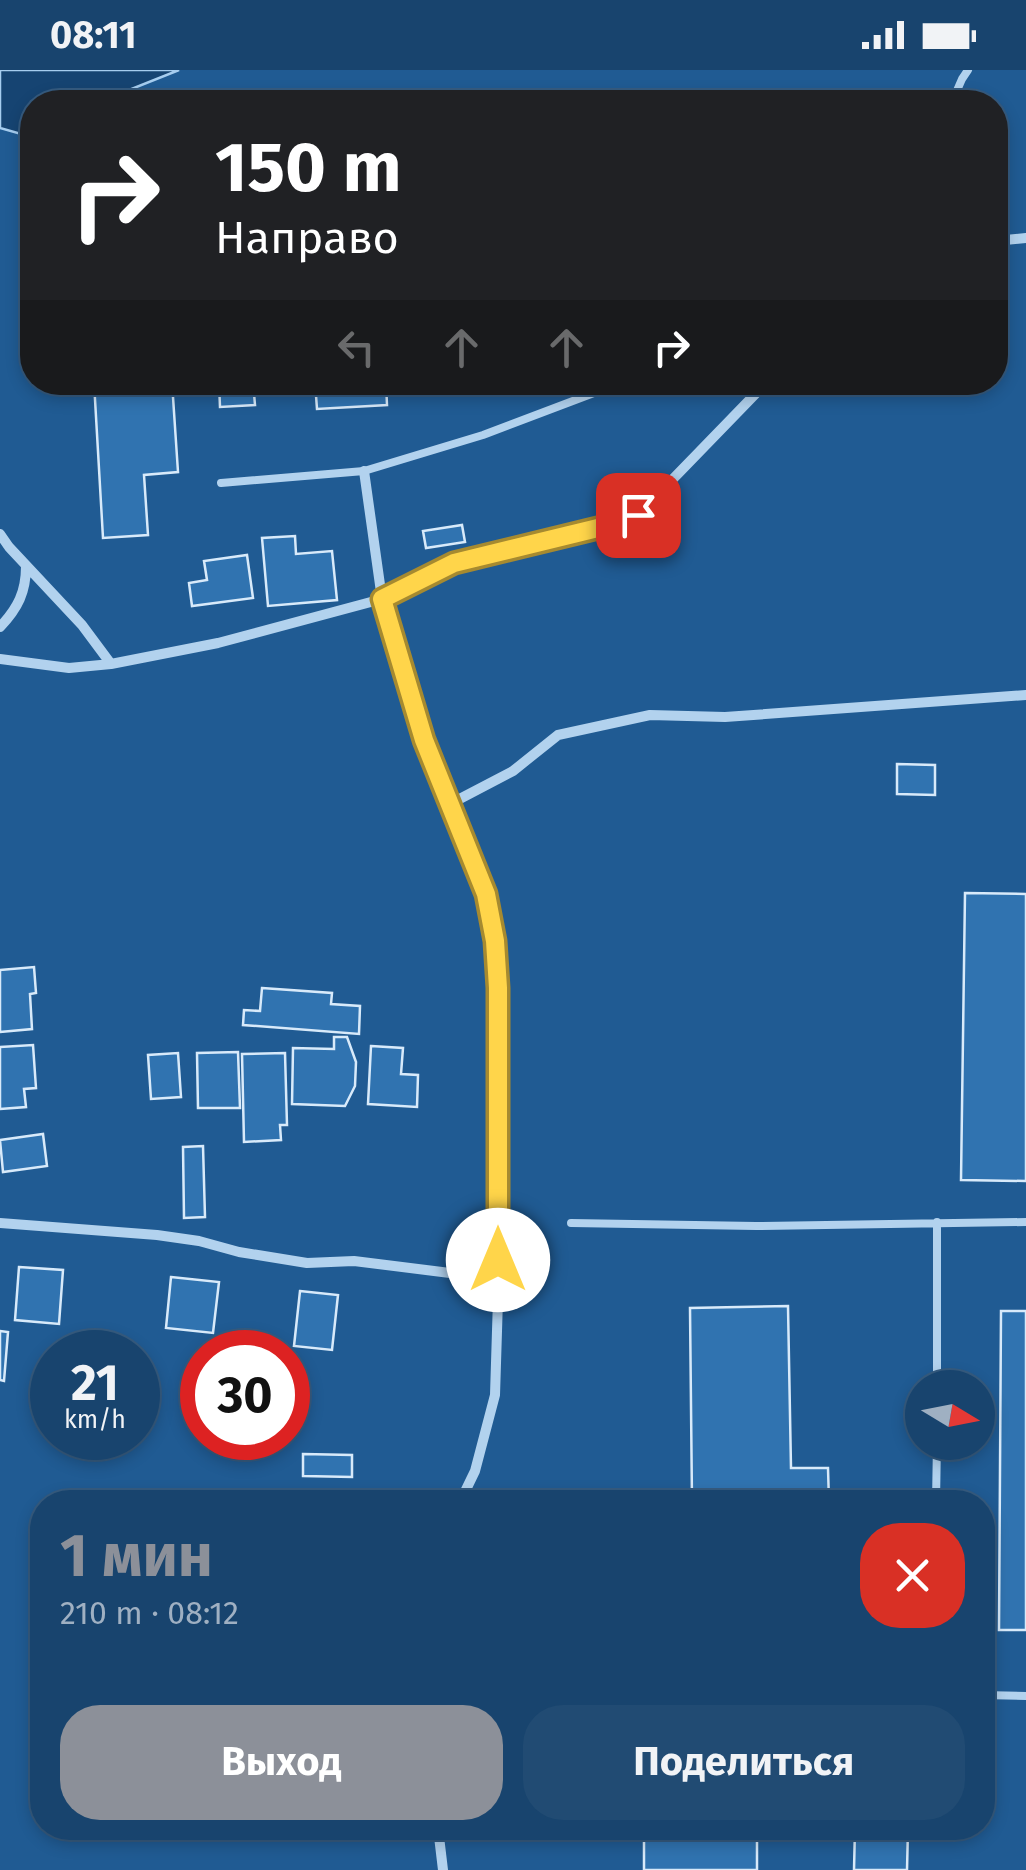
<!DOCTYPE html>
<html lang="ru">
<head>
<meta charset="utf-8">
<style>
	:root { --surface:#18446e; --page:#214b73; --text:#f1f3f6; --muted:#9fb0c2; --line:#365c81; --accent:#8c9099 }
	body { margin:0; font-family:"Fira Sans",sans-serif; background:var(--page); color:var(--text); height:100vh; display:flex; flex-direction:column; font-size:38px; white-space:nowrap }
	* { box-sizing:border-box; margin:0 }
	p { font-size:32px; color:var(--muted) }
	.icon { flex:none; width:55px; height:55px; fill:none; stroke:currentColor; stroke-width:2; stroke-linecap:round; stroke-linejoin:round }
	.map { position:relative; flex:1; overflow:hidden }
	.drawer { position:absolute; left:30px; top:1420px; width:965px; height:350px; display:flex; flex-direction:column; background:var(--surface); border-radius:40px; box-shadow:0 5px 15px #0003,0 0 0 2px var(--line) }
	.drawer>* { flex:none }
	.top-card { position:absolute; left:20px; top:20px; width:988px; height:305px; border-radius:40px; box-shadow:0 5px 15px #0003,0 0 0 2px var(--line); background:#202124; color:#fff; overflow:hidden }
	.needle { width:65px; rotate:100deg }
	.controls { position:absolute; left:905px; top:1300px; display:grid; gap:20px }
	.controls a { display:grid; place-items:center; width:90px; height:90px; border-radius:50%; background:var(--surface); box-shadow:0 5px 15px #0003,0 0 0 2px var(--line); font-size:50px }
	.speed { position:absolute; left:30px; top:1260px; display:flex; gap:20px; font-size:50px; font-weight:700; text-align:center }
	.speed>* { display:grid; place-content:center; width:130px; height:130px; border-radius:50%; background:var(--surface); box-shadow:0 5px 15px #0003,0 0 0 2px var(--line); line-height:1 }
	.speed small { font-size:25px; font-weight:400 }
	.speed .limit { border:15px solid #d22; background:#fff; color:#111 }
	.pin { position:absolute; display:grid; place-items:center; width:85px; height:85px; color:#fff; margin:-42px; border-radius:20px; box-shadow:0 5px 15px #0006 }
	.me { position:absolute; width:110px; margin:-55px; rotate:0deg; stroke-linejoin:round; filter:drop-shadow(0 0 8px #0008) }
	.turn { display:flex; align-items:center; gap:35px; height:210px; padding:0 30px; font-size:45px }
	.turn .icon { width:130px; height:130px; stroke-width:2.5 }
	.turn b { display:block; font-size:70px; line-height:85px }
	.lanes { display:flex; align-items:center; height:95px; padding:0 30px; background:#0003; justify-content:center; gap:50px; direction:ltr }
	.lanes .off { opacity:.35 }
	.round { display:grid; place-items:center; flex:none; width:105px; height:105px; border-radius:40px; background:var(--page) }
	.overview { display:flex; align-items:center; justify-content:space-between; height:170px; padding:0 30px }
	h1 { font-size:60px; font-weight:700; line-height:75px; color:var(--accent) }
	.primary-button { display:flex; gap:20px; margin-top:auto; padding:20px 30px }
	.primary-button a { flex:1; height:115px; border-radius:40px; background:var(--accent); color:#fff; font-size:40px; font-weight:700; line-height:115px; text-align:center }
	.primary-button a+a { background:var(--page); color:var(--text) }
	.status { display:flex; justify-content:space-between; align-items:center; height:70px; padding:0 50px; background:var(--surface); direction:ltr }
	.status svg { height:28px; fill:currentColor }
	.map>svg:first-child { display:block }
	.water { fill:#164472; stroke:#a6cdef; stroke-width:2.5 }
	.building { fill:#3073b0; stroke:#d8eafa; stroke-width:2.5 }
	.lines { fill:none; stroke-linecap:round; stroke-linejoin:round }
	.lane { stroke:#b2d2ee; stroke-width:8 }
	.street { stroke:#b2d2ee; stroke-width:10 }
	.route-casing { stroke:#a68a30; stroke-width:25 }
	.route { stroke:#ffd54a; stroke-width:18 }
</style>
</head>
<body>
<div class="status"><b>08:11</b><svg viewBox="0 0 49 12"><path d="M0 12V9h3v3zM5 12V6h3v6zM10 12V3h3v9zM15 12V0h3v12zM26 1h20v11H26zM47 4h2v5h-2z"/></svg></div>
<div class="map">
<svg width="1026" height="1800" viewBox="0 0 1026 1800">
	<rect width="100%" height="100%" fill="#205b93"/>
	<!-- water -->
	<path class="water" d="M0,0h179l-80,32h-67v27l-11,5 -21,-6z"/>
	<!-- building -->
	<path class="building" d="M94,312h78l6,90 -34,3 4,60 -45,3z
		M219,312h34l2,23 -35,2z
		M315,312h71l1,23 -70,4z
		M462,455l3,17 -39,6 -3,-17z
		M295,466l1,18 36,-3 5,49 -69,6 -6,-68z
		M247,485l6,43 -61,8 -3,-23 18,-3 -3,-19z
		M897,694l38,1v30l-38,-1z
		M965,823l61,1v287l-65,-1z
		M34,897l2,26 -6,1 2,35 -32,3v-62z
		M262,918l70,5 -1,11 29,2 -1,28 -116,-9 1,-15 16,1z
		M334,967h13l9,25 -1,24 -10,20 -53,-2 1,-56 41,1z
		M33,975l3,43 -12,1 2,18 -26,2v-62z
		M371,976l32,2 -2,26 17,1 -1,32 -49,-3z
		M238,982l2,56h-42l-1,-55z
		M178,983l3,44 -30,2 -3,-44z
		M285,983l2,72h-7l1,15 -37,2 -2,-88z
		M43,1064l4,32 -44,6 -3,-32z
		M203,1076l2,71 -21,1 -1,-71z
		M19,1197l44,3 -4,54 -44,-4z
		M171,1207l48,5 -6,51 -47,-5z
		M300,1221l38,4 -6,55 -38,-4z
		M788,1236l3,162h37l1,34h-137l-2,-194z
		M1001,1241h25v319h-27z
		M0,1261l8,1 -4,49 -4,-1z
		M303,1384l49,1v22l-49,-1z
		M644,1758h113v42h-113z
		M855,1758h53l-1,42h-53z"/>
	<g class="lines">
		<!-- lane -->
		<path class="lane" d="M952,32l10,-23 6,-9
			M221,413l143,-12 119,-36 140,-53
			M571,1153l185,3 270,-4
			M937,1318v-166
			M936,1432l1,-60
			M982,1625l44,1"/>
		<!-- street -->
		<path class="street" d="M995,171l31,-3
			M364,401l18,128 42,141 62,154 9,47 3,47v311l-3,96 -20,76 -15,31
			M0,464l9,13 73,78 29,39
			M0,557c18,-19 26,-35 26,-61
			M0,589l69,9 42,-4 107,-21 164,-44 72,-36 73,-16 111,-32 129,-133
			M450,734l63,-33 45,-36 92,-20 75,2 301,-22
			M0,1153l157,12 42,6 40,11 68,11 47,-2 96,12 29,10 19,16
			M438,1758l5,42"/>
	</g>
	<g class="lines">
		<defs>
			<path id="route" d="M498,1190v-272l-3,-47 -9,-47 -62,-154 -42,-141 72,-36 148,-36 36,-12"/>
		</defs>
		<!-- route casing -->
		<use href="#route" class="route-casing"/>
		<!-- route -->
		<use href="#route" class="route"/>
	</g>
</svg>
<div class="controls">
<a><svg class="needle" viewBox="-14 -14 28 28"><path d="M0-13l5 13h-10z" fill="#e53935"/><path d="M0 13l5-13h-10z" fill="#9fb0c2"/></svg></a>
</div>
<div class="speed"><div>21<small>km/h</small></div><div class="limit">30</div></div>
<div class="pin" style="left:638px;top:445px;background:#d93025"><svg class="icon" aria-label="arrive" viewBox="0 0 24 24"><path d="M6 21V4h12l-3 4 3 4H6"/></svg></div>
<svg class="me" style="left:498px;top:1190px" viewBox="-20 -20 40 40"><circle r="19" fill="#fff"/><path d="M0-13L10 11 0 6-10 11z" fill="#ffd54a"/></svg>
<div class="top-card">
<div class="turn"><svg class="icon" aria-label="right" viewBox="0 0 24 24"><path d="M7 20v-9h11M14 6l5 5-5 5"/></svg><div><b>150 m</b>Направо</div></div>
<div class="lanes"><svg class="icon off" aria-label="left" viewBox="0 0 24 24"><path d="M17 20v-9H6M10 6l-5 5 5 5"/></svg><svg class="icon off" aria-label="ahead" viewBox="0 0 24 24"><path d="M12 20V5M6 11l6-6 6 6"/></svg><svg class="icon off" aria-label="ahead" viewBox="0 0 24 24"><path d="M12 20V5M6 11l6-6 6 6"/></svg><svg class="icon" aria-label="right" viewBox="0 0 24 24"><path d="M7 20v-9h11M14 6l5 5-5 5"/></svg></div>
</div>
<section class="drawer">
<div class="overview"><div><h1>1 мин</h1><p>210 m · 08:12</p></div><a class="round" style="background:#d93025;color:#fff"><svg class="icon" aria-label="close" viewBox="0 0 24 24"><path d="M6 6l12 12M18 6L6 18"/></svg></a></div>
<div class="primary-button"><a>Выход</a><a>Поделиться</a></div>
</section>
</div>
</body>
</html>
